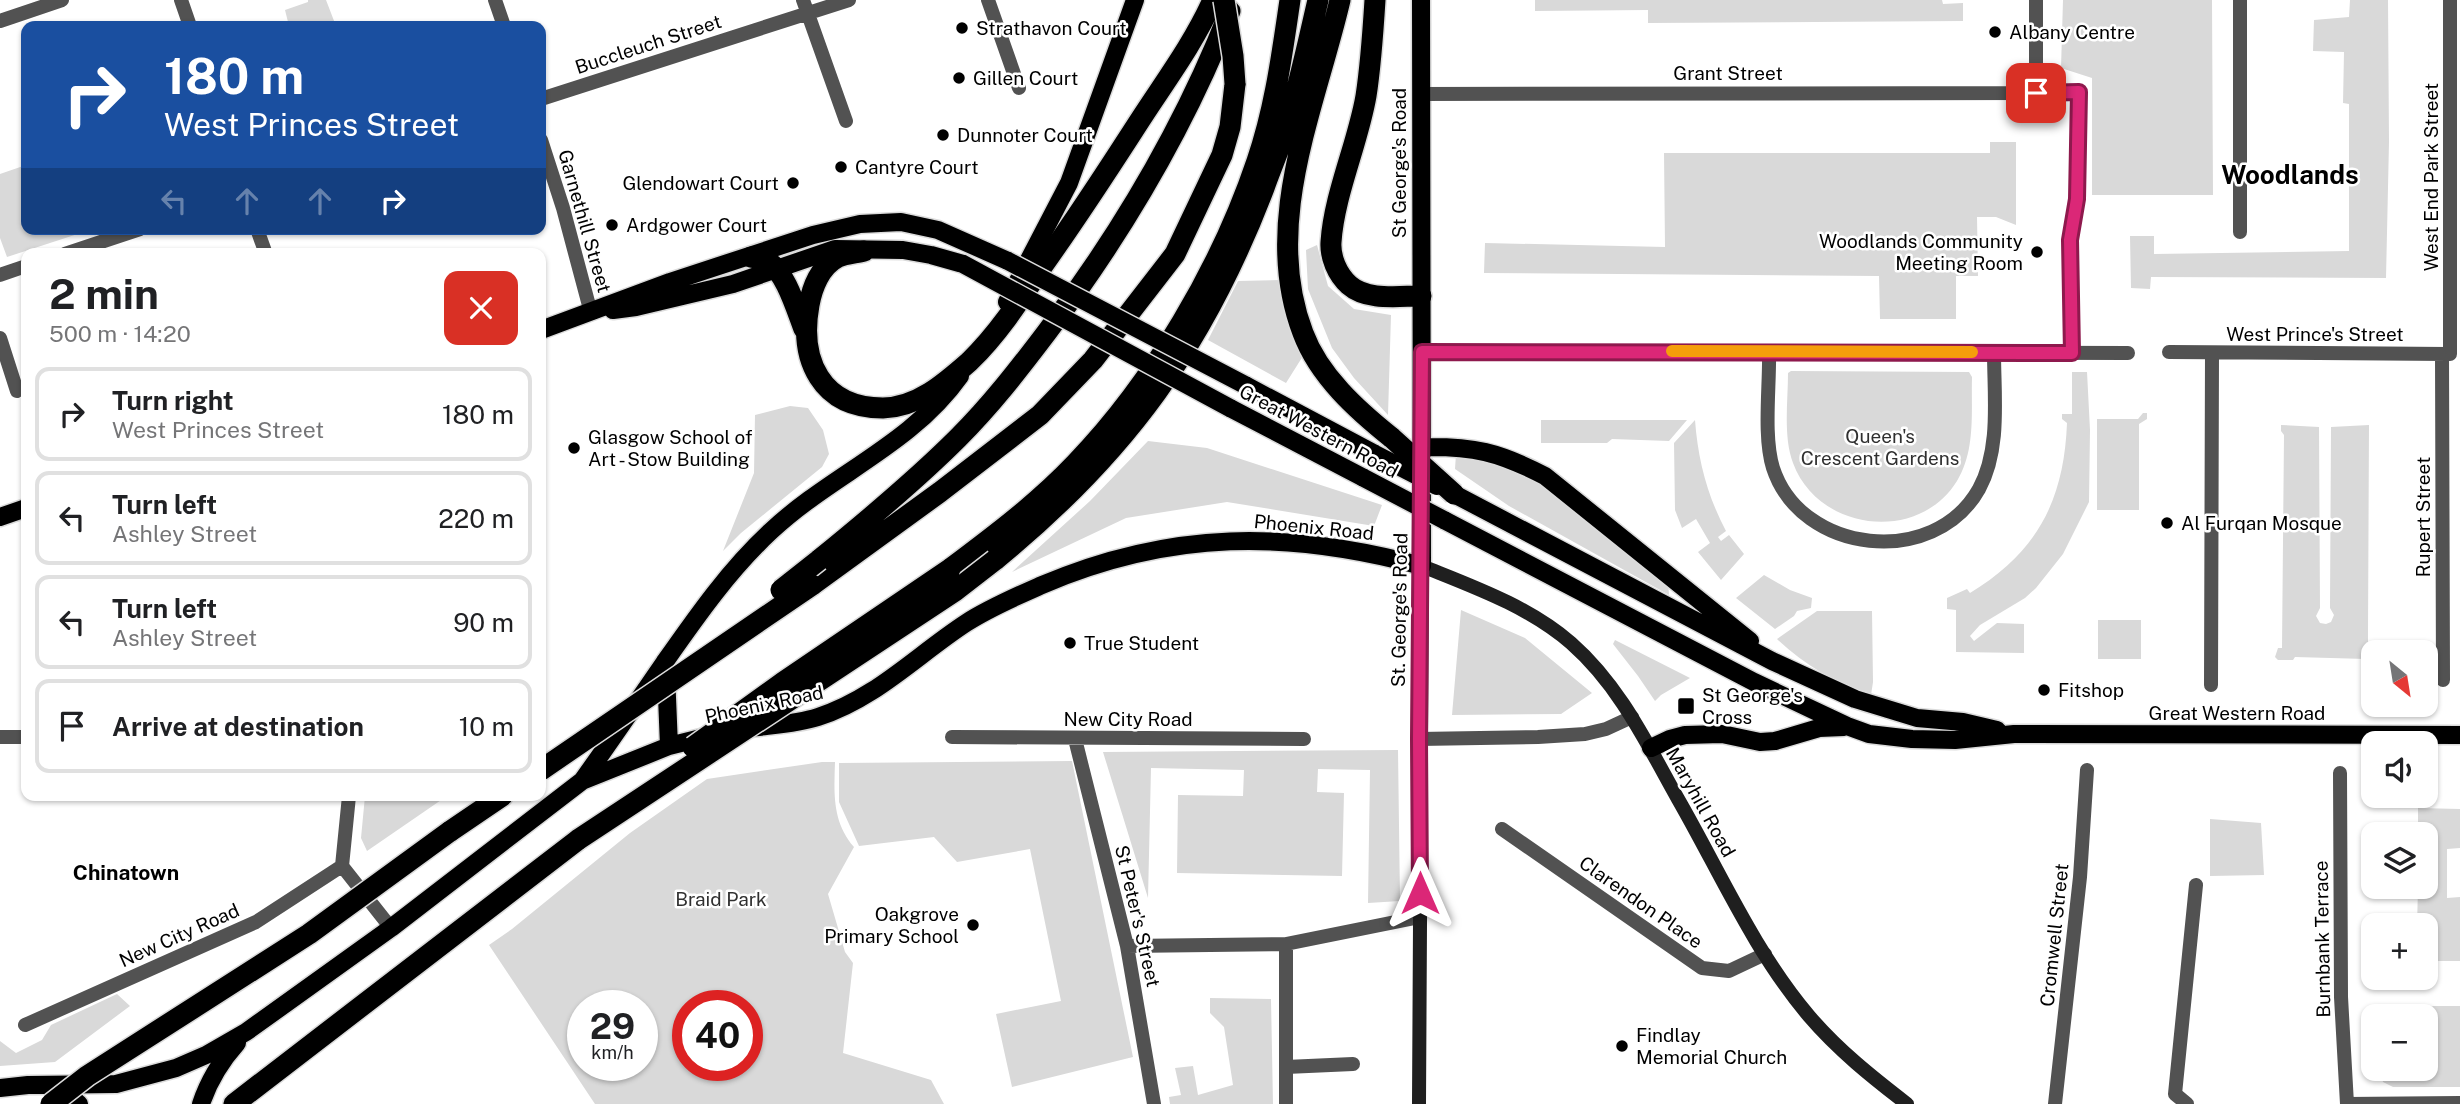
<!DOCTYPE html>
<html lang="en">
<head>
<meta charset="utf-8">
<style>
	:root { --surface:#fff; --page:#f6f6f6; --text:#202124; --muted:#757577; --line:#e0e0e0 }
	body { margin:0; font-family:"Public Sans",sans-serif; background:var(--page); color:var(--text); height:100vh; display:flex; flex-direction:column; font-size:26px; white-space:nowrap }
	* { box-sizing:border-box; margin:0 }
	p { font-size:23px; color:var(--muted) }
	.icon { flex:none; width:38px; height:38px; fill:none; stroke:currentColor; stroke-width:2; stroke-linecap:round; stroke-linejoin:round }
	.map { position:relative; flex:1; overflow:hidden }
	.sheet { position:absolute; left:21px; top:248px; width:525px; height:553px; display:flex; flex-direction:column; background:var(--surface); border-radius:14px; box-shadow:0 2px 5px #0004 }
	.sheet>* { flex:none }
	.banner { position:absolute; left:21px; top:21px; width:525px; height:214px; border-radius:14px; box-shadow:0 2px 5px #0004; background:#1a4fa0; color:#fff; overflow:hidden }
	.needle { width:46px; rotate:150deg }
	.fabs { position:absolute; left:2361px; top:640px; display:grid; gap:14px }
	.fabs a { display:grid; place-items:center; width:77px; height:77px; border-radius:14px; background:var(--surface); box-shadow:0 2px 5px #0004; font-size:35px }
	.speed { position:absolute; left:567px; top:990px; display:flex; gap:14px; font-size:35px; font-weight:700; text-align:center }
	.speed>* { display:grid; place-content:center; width:91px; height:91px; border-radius:50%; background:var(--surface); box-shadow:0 2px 5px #0004; line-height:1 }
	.speed small { font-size:18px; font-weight:400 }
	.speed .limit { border:10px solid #d22; background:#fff; color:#111 }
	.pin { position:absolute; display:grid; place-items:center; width:60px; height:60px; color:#fff; margin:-30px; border-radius:14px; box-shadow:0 4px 10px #0006 }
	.me { position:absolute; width:77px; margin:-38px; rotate:0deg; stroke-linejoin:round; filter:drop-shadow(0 0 5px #0008) }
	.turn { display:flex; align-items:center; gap:24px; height:147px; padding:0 28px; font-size:32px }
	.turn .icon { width:91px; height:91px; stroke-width:2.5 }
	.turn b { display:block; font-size:49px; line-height:60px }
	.lanes { display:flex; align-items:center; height:66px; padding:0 28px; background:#0003; justify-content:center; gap:35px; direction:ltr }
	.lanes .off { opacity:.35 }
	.round { display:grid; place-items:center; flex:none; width:74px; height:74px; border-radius:14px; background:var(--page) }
	.overview { display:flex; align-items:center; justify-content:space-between; height:119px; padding:0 28px }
	h1 { font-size:42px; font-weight:700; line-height:52px }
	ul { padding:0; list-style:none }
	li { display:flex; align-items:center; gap:21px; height:94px; margin:0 14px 10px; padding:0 14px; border:4px solid var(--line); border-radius:14px }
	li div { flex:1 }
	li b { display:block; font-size:26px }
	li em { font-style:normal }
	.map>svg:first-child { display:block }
	.green { fill:#d9d9d9; fill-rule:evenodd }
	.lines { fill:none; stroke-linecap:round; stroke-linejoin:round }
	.primary-casing { stroke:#dbdbdb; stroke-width:21 }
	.highway-casing { stroke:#dbdbdb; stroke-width:24 }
	.street { stroke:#525252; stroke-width:14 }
	.secondary { stroke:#1f1f1f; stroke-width:14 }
	.primary { stroke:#000; stroke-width:18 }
	.highway { stroke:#000; stroke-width:21 }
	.primary-bridge-casing { stroke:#dbdbdb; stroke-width:21; stroke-linecap:butt }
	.highway-bridge-casing { stroke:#dbdbdb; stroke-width:24; stroke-linecap:butt }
	.primary-bridge { stroke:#000; stroke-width:18 }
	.highway-bridge { stroke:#000; stroke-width:21 }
	.route-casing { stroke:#8e194d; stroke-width:18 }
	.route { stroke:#db2777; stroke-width:12 }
	.slow { stroke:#f59e0b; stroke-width:12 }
	.poi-dot { fill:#000; stroke:#fff; stroke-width:2.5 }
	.labels { text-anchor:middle; stroke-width:5; stroke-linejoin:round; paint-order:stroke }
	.poi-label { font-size:19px; fill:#000; stroke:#fff; text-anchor:start }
	.street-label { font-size:19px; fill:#000; stroke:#fff }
	.park-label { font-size:19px; fill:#303030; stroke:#fff }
	.neighbourhood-label { font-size:21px; font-weight:bold; fill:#000; stroke:#fff }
	.district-label { font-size:26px; font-weight:bold; fill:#000; stroke:#fff }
</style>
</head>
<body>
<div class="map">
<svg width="2460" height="1104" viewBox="0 0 2460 1104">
	<rect width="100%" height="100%" fill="#fff"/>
	<!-- green -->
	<path class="green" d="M308,0h18l10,26h-47l-4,-16 23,-8z
		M1535,0h407l1,4 20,-1v18l-315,2v-13l-113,1z
		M2063,0h149l1,195h-121v-117l-31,-10z
		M2350,0h38l1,142 -3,136 -235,-1 -1,12 -19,-1 -1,-52h24v18l195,-3v-147l-6,-1 1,-51 -31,-1 1,-31 35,-3z
		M1990,142h26v83l-20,-8h-19l1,59h-22v43h-76l-1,-43 -395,-3 1,-30 180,4 -1,-94h326z
		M26,165v64h67l-86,28 -7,-19v-64z
		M1317,245l11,41 26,23 37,6 -3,100 -34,-37 -22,-30 -24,-59 -2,-39z
		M1280,280l23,76 -17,27 -78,-43 30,-59z
		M1791,371l178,1 3,5c-1,35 4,73 -15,104 -39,63 -139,50 -164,-18 -10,-27 -5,-61 -5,-90z
		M2072,372h15l3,58 -1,72 -26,52 -27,34 -11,10 -45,27 -10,11 4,5 23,-18 27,1v29l-68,-1v-42l-9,-1v-11l20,-9 3,4c67,-41 94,-92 97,-170l-5,-4v-5h10z
		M790,406l18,2 15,22 6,24 -7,13 -81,66 -18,18 31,-78 1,-58z
		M2143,413h4v6l-8,5v86h-42v-91h41z
		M1541,420h146l-18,21 -57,-2 -5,4h-66z
		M1695,420c3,40 12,75 31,111l-8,6 3,4 8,-6 15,19 -23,26 -23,-28 12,-9 -14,-24 -14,9 -7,-18 -1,-67z
		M2281,425l38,2 1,181 -4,8 4,7 6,1 5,-2 3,-7 -4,-7 1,-181 38,-2 -1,205v19l2,2 -4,8 -71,-2 -2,3h-15l-3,-3 3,-9h4l2,-213 -3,-4z
		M1148,441l59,7 175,57 -8,21 -147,-24 -101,16 -114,54 78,-71z
		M1456,454l32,2 52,23 128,102 1,14 -160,-89 -54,-37z
		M1764,575l26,15 22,8 -1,10 -14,3 -3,5 -19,13 -39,-31z
		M1461,610l64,28 67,55 -31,21 -109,1z
		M1817,611h55l1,71 -2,13c-36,-12 -66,-30 -94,-56z
		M2098,620h43v39h-43z
		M1615,640l75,38 -29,17 -6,6 -17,-25 -25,-32z
		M1398,750l2,151 -32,2 2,-133 -52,-1 -1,23 27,1 -2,83 -165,-3 1,-78 65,1 1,-26 -93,-2 -3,130 -45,-146z
		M1072,761l61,296 -121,30 -16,-73 65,-13 -31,-152 -73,13 -23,-25 -75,9 -20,-44v-39z
		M822,762h13c-1,31 -3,60 19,85l-26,47 17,58 8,11 -10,90 88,27 13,24h-349l-106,-159 23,-16 118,-96 77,-54zM642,1006v60h-59v-60zM688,1006h59v60h-59z
		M365,796h82l-80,55 -6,-13z
		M2418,808l42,1v39l-13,1v49l13,-1v64h-34v-35h-9l1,-39h8v-52h-8z
		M2210,819l51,4 3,52 -54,1z
		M117,994l13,12 -75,56 -55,4v-25l16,12 26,-13 9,-15z
		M1210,998l61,1 2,105h-103l-1,-7 12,-2 -6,-27 18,-2 5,29 35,-10 -9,-58 -14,-14z
		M2393,1006h67v81h-67l-10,-5 -4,-13h47v-52h-45l3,-7z"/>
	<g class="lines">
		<defs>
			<path id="primary" d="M1007,302l62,-119 66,-183
				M613,310l23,-3 97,-23 102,-35 68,1 28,5 32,9
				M541,330l129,-48 143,-47 47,-11 41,-2 37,8 70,31
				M1245,385l130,69
				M1230,408l134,70
				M1422,447c51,-1 77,5 123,29l205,165
				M1454,494l318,167 83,38 62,19 46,4 34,8
				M0,517l26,-9
				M1444,520l310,162 93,44 22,8 43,5 43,1 59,-6 446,1
				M666,673l3,73
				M750,728c22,-3 47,-4 68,-11 57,-18 99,-62 148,-94 23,-15 51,-27 76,-38 129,-55 246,-55 380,-19l-1,-566
				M1651,748l19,-9 15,-4 37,-1 38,8 15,-1 44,-13 25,-1
				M582,781c28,-39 55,-79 82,-118 33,-47 65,-93 107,-132 61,-57 140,-86 189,-155
				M57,1085l22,19
				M0,1088l28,-3 88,-1 60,-16 30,-13 40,-23 145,-104 191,-147 87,-35 36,-9
				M201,1104c8,-24 19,-42 36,-61"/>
			<path id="highway" d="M1340,0c-25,107 -79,224 -37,333 16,43 54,77 89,105
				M1375,0c-2,32 -4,64 -9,96 -8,47 -32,99 -35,146 -1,15 6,32 18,43 18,16 49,11 72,11
				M864,251c-8,2 -19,3 -26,6 -18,9 -26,31 -29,48 -10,55 12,103 74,103 35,-1 62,-25 87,-47 29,-28 52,-64 74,-97 31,-44 60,-88 89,-133 27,-43 59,-84 80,-131
				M751,257c4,1 12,1 16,4 18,9 30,50 37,68
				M819,560c48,-39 95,-78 139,-122 33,-33 61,-69 89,-106 74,-98 138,-206 183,-321
				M995,560c131,-107 209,-215 269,-372 7,-20 16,-40 22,-60 13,-42 22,-85 32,-128
				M950,569c44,-33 88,-66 126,-106 78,-81 145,-195 181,-302 18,-52 25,-107 33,-161
				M812,585l128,-93 100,-77 53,-55 82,-106 47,-99 8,-28 5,-43
				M449,832l53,-36
				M234,1104l345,-265"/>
		</defs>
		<!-- primary casing -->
		<use href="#primary" class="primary-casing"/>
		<!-- highway casing -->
		<use href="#highway" class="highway-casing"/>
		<!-- street -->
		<path class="street" d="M181,0l9,26
			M495,0l9,26
			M803,0l43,121
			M988,0l31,88
			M2036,0v93l43,-1 -2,107 -7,41 2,113
			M2450,0v354
			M0,21l62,-21
			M1420,94l616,-1
			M541,99l308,-99
			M541,140l22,68 28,105
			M257,229l9,25
			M2240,232v-232
			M65,254l75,-25
			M0,275l26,-9
			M0,338l17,53
			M1769,351c1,34 -6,85 4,117 28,86 161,101 206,21 22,-40 15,-93 15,-137
			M1422,352l706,1
			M2169,352l279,2
			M2442,354l1,326
			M2211,685l1,-332
			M0,737h26
			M952,737l352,2
			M1075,739l52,207 27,158
			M1419,739l119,-2 47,-3 21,-5 26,-12
			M2340,773l1,224 6,107
			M349,796l-7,70 49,62
			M1502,829l200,139 27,3 36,-17
			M1127,946l159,-2 134,-27
			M25,1025l231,-103 86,-56
			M1286,1067l67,-3
			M1286,1104v-160
			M2055,1104l25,-227 7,-107
			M2187,1104l-12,-10 21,-209
			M2347,1104l113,-1"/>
		<!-- secondary -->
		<path class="secondary" d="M1419,1104l3,-538c52,21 106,40 149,77 49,43 76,101 107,156 42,73 76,152 131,217 29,34 63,61 98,88"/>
		<!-- primary -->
		<use href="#primary" class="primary"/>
		<!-- highway -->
		<use href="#highway" class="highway"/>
		<defs>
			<path id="primary-bridge" d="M1008,261l237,124
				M963,264l267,144
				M1375,454l62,32
				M1364,478l80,42"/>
			<path id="highway-bridge" d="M1224,0l9,56 2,28
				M1392,438l62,56
				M781,590l38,-30
				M693,747l89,-64 168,-114
				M541,770l271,-185
				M579,839l376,-248 40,-31
				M51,1104l36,-28 222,-142 140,-102"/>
		</defs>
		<!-- primary-bridge casing -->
		<use href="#primary-bridge" class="primary-bridge-casing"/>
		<!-- highway-bridge casing -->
		<use href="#highway-bridge" class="highway-bridge-casing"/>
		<!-- primary-bridge -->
		<use href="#primary-bridge" class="primary-bridge"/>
		<!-- highway-bridge -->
		<use href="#highway-bridge" class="highway-bridge"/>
	</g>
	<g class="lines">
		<defs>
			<path id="route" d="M1420,893l-1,-154 3,-387 650,1 -2,-113 7,-41 2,-107 -43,1"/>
		</defs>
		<!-- route casing -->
		<use href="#route" class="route-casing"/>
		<!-- route -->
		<use href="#route" class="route"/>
		<!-- slow -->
		<path class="slow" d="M1672,351l300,1"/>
	</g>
	<!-- markers -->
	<g class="poi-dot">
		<circle cx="962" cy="28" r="7"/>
		<circle cx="1995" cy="32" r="7"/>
		<circle cx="959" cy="78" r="7"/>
		<circle cx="943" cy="135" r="7"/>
		<circle cx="841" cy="167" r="7"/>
		<circle cx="793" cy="183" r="7"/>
		<circle cx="612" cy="225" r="7"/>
		<circle cx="2037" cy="252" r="7"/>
		<circle cx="574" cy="448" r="7"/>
		<circle cx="2167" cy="523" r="7"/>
		<circle cx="1070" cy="643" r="7"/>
		<circle cx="2044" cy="690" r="7"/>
		<rect x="1677" y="697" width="18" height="18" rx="3.5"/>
		<circle cx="973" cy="925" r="7"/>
		<circle cx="1622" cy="1046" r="7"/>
	</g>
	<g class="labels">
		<!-- poi labels -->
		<g class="poi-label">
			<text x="976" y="35">Strathavon Court</text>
			<text x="2009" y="39">Albany Centre</text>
			<text x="973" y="85">Gillen Court</text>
			<text x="957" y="142">Dunnoter Court</text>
			<text x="855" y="174">Cantyre Court</text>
			<text x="779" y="190" text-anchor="end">Glendowart Court</text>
			<text x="626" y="232">Ardgower Court</text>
			<text x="2023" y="248" text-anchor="end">Woodlands Community<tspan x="2023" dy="22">Meeting Room</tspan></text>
			<text x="588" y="444">Glasgow School of<tspan x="588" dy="22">Art - Stow Building</tspan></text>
			<text x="2181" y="530">Al Furqan Mosque</text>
			<text x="1084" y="650">True Student</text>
			<text x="2058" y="697">Fitshop</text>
			<text x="1702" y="702">St George's<tspan x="1702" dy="22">Cross</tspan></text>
			<text x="959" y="921" text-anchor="end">Oakgrove<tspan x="959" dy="22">Primary School</tspan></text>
			<text x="1636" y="1042">Findlay<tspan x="1636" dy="22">Memorial Church</tspan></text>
		</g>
		<!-- street labels -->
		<g class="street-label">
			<text transform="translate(648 44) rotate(-18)" y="7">Buccleuch Street</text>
			<text x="1728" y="80">Grant Street</text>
			<text transform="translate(1399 163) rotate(-90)" y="7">St George's Road</text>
			<text transform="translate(2431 177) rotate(-90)" y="7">West End Park Street</text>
			<text transform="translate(585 221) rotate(74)" y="7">Garnethill Street</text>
			<text x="2315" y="341">West Prince's Street</text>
			<text transform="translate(1319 431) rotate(28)" y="7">Great Western Road</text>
			<text transform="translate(2423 517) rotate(-90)" y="7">Rupert Street</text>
			<text transform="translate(1314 527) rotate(6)" y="7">Phoenix Road</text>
			<text transform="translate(1399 610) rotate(-89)" y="7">St. George's Road</text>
			<text transform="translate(764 704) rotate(-12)" y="7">Phoenix Road</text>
			<text x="2237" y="720">Great Western Road</text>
			<text x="1128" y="726">New City Road</text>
			<text transform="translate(1701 802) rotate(61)" y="7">Maryhill Road</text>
			<text transform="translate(1641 902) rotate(35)" y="7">Clarendon Place</text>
			<text transform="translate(1138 916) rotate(77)" y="7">St Peter's Street</text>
			<text transform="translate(179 935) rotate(-24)" y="7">New City Road</text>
			<text transform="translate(2054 935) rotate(-84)" y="7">Cromwell Street</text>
			<text transform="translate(2322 939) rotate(-91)" y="7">Burnbank Terrace</text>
		</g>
		<!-- park labels -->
		<g class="park-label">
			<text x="1880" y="443">Queen's<tspan x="1880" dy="22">Crescent Gardens</tspan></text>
			<text x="721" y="906">Braid Park</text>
		</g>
		<!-- neighbourhood labels -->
		<g class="neighbourhood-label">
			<text x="126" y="880">Chinatown</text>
		</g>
		<!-- district labels -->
		<g class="district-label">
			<text x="2290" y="184">Woodlands</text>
		</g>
	</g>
</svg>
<div class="fabs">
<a><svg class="needle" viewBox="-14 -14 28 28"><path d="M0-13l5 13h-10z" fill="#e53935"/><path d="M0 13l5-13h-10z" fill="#757577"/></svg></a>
<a><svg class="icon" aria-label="sound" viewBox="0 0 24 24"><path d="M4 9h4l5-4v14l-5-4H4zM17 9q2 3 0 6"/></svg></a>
<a><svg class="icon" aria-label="layers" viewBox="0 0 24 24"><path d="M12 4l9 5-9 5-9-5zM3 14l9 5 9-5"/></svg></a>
<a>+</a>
<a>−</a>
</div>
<div class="speed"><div>29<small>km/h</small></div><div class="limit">40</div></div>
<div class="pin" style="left:2036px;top:93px;background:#d93025"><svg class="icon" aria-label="arrive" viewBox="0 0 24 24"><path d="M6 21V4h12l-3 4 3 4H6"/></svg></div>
<svg class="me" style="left:1420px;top:893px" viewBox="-20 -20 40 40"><path d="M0-17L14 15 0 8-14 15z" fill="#db2777" stroke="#fff" stroke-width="4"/></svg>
<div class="banner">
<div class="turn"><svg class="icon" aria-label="right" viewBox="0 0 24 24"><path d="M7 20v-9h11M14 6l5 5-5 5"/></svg><div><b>180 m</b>West Princes Street</div></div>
<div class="lanes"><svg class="icon off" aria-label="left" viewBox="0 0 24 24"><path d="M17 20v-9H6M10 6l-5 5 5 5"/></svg><svg class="icon off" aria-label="ahead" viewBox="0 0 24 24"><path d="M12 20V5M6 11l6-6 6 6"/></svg><svg class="icon off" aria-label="ahead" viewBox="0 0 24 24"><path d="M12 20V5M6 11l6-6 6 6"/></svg><svg class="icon" aria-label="right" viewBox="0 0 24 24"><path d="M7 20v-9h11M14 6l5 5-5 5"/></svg></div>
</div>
<section class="sheet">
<div class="overview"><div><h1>2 min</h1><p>500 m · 14:20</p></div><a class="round" style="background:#d93025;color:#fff"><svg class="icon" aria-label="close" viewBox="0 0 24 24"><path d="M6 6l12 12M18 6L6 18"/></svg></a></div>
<ul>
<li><svg class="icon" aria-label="right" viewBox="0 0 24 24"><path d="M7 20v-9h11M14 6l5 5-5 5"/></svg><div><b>Turn right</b><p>West Princes Street</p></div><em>180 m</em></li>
<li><svg class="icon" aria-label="left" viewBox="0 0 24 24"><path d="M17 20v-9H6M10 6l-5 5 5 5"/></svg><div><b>Turn left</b><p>Ashley Street</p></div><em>220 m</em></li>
<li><svg class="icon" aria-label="left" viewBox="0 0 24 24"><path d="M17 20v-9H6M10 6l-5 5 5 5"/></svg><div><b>Turn left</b><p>Ashley Street</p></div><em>90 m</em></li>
<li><svg class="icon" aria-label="arrive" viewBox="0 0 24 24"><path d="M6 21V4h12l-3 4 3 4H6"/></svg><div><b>Arrive at destination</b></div><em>10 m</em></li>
</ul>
</section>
</div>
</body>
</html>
